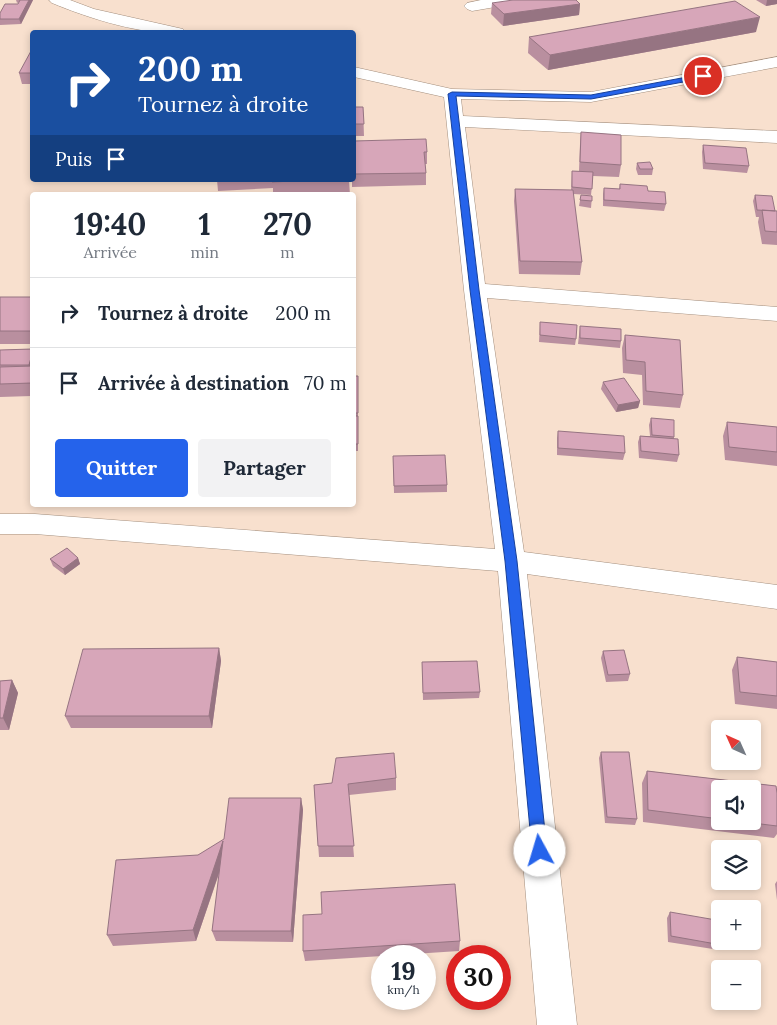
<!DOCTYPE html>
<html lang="fr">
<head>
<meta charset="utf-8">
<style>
	:root { --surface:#fff; --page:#f2f2f3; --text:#1f2937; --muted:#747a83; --line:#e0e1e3; --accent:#2563eb }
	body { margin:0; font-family:Lora,serif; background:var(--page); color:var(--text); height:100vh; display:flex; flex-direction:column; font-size:19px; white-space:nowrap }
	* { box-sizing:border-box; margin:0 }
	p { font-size:16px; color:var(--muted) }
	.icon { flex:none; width:28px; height:28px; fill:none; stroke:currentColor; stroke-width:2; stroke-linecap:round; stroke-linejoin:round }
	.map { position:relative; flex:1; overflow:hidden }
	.panel { position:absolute; left:30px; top:192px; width:326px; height:315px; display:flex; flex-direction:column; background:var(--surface); border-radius:5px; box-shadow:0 2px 8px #0003 }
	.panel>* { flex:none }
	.guide { position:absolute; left:30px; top:30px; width:326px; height:152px; border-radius:5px; box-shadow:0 2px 8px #0003; background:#1a4fa0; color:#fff; overflow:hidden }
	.needle { width:32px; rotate:315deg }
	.fabs { position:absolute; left:711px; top:720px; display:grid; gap:10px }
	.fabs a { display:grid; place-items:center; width:50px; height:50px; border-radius:5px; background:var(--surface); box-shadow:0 2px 8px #0003; font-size:25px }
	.speed { position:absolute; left:371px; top:945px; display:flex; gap:10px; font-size:25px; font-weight:700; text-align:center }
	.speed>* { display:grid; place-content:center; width:65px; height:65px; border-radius:50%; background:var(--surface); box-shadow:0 2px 8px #0003; line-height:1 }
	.speed small { font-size:12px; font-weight:400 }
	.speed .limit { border:8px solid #d22; background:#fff; color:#111 }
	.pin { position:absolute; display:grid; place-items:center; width:42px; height:42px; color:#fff; margin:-21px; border:2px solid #fff; border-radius:50%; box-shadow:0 1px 5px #0007 }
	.me { position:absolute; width:55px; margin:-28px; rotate:354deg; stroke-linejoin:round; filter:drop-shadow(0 0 4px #0008) }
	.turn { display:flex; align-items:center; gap:18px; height:105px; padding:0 25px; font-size:22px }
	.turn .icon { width:65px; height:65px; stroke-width:2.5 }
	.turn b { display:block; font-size:35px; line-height:42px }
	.then { display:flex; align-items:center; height:48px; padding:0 25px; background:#0003; gap:10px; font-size:19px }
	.eta { display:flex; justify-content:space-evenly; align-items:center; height:85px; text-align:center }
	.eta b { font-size:30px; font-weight:800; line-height:35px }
	.action { display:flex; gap:10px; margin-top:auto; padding:10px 25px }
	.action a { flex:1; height:58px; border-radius:5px; background:var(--accent); color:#fff; font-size:20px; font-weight:800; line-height:58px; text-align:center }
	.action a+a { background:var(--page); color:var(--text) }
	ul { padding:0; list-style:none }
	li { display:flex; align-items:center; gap:15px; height:70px; padding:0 25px; border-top:1px solid var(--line) }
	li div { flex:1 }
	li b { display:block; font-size:19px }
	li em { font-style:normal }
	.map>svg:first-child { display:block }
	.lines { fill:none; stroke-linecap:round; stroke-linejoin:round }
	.street-casing { stroke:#a38e7d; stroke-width:1 }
	.street { fill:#fff; fill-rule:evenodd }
	.wall { fill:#b98f9f; fill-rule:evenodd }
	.shaded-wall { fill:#967482 }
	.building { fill:#d7a6b9; stroke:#967482 }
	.route { fill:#2563eb; stroke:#184099 }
</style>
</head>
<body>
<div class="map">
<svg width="777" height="1025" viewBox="0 0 777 1025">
	<rect width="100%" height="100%" fill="#f8e0ce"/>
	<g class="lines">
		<defs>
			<path id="street" d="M49,0h21l24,9 89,20 2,3c-39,5 -97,-14 -133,-29z
				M481,0h34l-3,3 -5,2 -35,6 -5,-2 -3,-3 3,-3z
				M777,57v10l-186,35 -130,-3 2,17 314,15v12l-312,-16 20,157 292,23v14l-290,-23 37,254 253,33v24l-250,-35 50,451h-40l-39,-454 -463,-37h-35v-20h35l460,35 -31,-259 -20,-193 -90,-20v-10l98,22 139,3z"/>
		</defs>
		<!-- street casing -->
		<use href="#street" class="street-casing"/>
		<!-- street -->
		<use href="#street" class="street"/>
	</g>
	<!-- wall -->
	<path class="wall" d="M16,0h17l-12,24 -21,1v-12l18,-9 1,-2 -2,1z
		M756,0h21v4l-11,2z
		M492,3l88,1 -1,11 -76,11 -12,-12z
		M756,32l-208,38 -20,-17 1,-16z
		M32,51v33h-10l-3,-11z
		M354,107h9l1,29h-10z
		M581,132l40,33 -2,12 -26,-1 -2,19 -18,-1 9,68 -2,13 -61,-1 -5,-73 1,-12 56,1 1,-19h7l1,-27z
		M354,141l73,11v12h-2l1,9v12l-74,2v-7h2z
		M703,145l46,21 -2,7 -44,-4 -1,-17z
		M637,163l16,6 -1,6h-14l-2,-6z
		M217,180h132l1,15h-77v-7l-55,3z
		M620,184l28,7 18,13 -2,7 -61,-5v-12l1,-6 15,1z
		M581,195l11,1 -1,12 -12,-2z
		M755,195l20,16h2v34l-15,-1 -4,-22 1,-5h-3l-3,-16z
		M0,297h32v47h-32z
		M540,322l36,17 -1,6 -36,-3z
		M580,326l41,15 -1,7 -42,-4z
		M625,335l58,60 -3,13 -37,-3 -1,-30 -19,-2 -1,-25z
		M32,349v47l-32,1v-47z
		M354,376h4v75h-4z
		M603,382l37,19 -2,7 -22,4 -15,-23z
		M651,418l23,19v2l5,16 -2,7 -38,-4 -1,-16 2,-6h10l-1,-11z
		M727,422l50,5v39l-52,-6 -2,-24z
		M558,431l67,22 -2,7 -66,-5v-17z
		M393,456l54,29v7l-53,1z
		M78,558l2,6 -15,11 -12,-9 -3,-7z
		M219,648l2,13 -9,67h-141l-6,-12z
		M603,651l27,23 -2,7 -22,1 -5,-24z
		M737,657l40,5v47l-42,-5 -3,-34z
		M422,662l58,30 -1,6 -56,2z
		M12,680l6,13 -9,37h-9v-49z
		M601,752l36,67 -2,6 -30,-2 -6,-65z
		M647,771l129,15 1,7v41l-3,4 -131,-16 -1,-39zM720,789h32v32h-32z
		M396,778v12l-47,5 5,62h-35l-5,-72z
		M301,798l2,12 -10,132 -77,-1 -4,-10 8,-60 -24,70 -83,5 -6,-11 91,-80z
		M777,881v19l-2,-16z
		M670,912l46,32 -3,5 -45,-7 -1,-24z
		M322,914l138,27 -1,10 -154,10 -2,-10z"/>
	<!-- shaded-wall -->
	<path class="shaded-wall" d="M29,0h4l-12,24 -2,-5z
		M767,0h10v4l-11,2z
		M580,4l-1,11 -76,11 1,-12z
		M760,17l-4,15 -208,38 2,-15z
		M32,354v14l-1,3 -2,-6z
		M640,401l-2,7 -22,4 2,-7z
		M78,558l2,6 -15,11 -2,-6z
		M219,648l2,13 -9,67 -3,-12z
		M12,680l6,13 -9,37 -6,-12z
		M301,798l2,12 -10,132 -2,-11z
		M223,841l3,11 -30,89 -3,-11z"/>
	<!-- building -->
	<path class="building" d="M20,0h9l-10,19h-19v-6l5,-9h13z
		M513,0h63l4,4 -76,10 -12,-11z
		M735,1l25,16 -210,38 -21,-18z
		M31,51h1v22h-13z
		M354,107h9l1,17h-10z
		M581,132l40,3v30l-41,-3z
		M426,139l1,13h-3l2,21 -72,1v-33z
		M703,145l43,3 3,18 -44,-3z
		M650,162l3,7h-13l-3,-6z
		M572,171l21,1 -1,17 -20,-2z
		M272,180h44l-44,2z
		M620,184l27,2 1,5 17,1 1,12 -62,-4v-12l16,1z
		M515,189l58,1 9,72 -62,-1z
		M581,195l11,1v5l-12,-1z
		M755,195l17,1 3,15 -18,-1z
		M762,210l15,1v21l-12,-1z
		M0,297h32v34h-32z
		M540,322l37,3 -1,14 -36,-4z
		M580,326l41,3v12l-41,-3z
		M625,335l55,5 3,55 -37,-4 -1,-29 -19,-2z
		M32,349v5l-3,11h-29v-15z
		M32,366v17l-32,1v-17z
		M354,376h4v37h-4z
		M624,378l16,23 -22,4 -15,-23z
		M354,416h4v28h-4z
		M651,418l23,2v17l-22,-2z
		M727,422l50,5v25l-48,-5z
		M558,431l66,5 1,17 -67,-5z
		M640,436l38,3 1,16 -38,-4z
		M445,455l2,30 -53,1 -1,-30z
		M67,548l11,10 -15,11 -13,-10z
		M219,648l-10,68h-144l18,-67z
		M624,650l6,24 -22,1 -5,-24z
		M737,657l40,5v34l-37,-4z
		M477,661l3,31 -57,1 -1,-31z
		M12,680l-9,38h-3v-37z
		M601,752h28l8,67 -30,-2z
		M394,753l2,25 -48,6 6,62h-36l-4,-61 18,-2 4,-25z
		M647,771l129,15 1,7v33l-40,-5h15v-32h-32v30l-72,-9z
		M229,798h72l-10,133h-79l11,-90 -30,89 -86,5 9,-75 82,-5 26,-16z
		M455,884l5,57 -157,10v-36l19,-1 -1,-22z
		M670,912l46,8v24l-45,-8z"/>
	<!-- route -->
	<path class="route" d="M703,74l2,1v3l-114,21 -135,-3 23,194 38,271 30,290 -2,5 -5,2 -5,-2 -3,-5 -27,-290 -35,-271 -22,-196 4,-2 139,3z"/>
</svg>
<div class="fabs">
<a><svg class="needle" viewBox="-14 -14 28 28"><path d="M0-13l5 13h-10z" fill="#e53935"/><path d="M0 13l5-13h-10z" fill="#747a83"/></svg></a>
<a><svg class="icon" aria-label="sound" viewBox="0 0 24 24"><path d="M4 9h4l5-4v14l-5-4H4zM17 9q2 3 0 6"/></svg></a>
<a><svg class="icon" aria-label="layers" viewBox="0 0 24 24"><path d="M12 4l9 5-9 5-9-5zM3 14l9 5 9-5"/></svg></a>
<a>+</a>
<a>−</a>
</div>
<div class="speed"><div>19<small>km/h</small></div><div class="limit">30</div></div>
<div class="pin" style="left:703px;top:76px;background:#d93025"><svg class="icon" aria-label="arrive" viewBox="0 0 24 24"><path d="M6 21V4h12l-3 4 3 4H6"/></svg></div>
<svg class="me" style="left:540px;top:851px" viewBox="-20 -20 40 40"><circle r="19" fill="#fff"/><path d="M0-13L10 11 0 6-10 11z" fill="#2563eb"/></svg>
<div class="guide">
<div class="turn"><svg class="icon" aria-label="right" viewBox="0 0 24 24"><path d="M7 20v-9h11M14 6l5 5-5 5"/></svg><div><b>200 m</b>Tournez à droite</div></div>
<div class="then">Puis<svg class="icon" aria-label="arrive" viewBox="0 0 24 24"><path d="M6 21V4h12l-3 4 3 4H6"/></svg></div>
</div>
<section class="panel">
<div class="eta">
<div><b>19:40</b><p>Arrivée</p></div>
<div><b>1</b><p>min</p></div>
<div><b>270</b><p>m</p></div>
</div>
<ul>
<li><svg class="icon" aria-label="right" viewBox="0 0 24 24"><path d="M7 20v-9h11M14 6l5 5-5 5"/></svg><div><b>Tournez à droite</b></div><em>200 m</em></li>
<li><svg class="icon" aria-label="arrive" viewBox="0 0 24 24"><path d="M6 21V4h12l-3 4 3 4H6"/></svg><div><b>Arrivée à destination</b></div><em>70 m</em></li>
</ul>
<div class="action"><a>Quitter</a><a>Partager</a></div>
</section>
</div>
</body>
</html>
